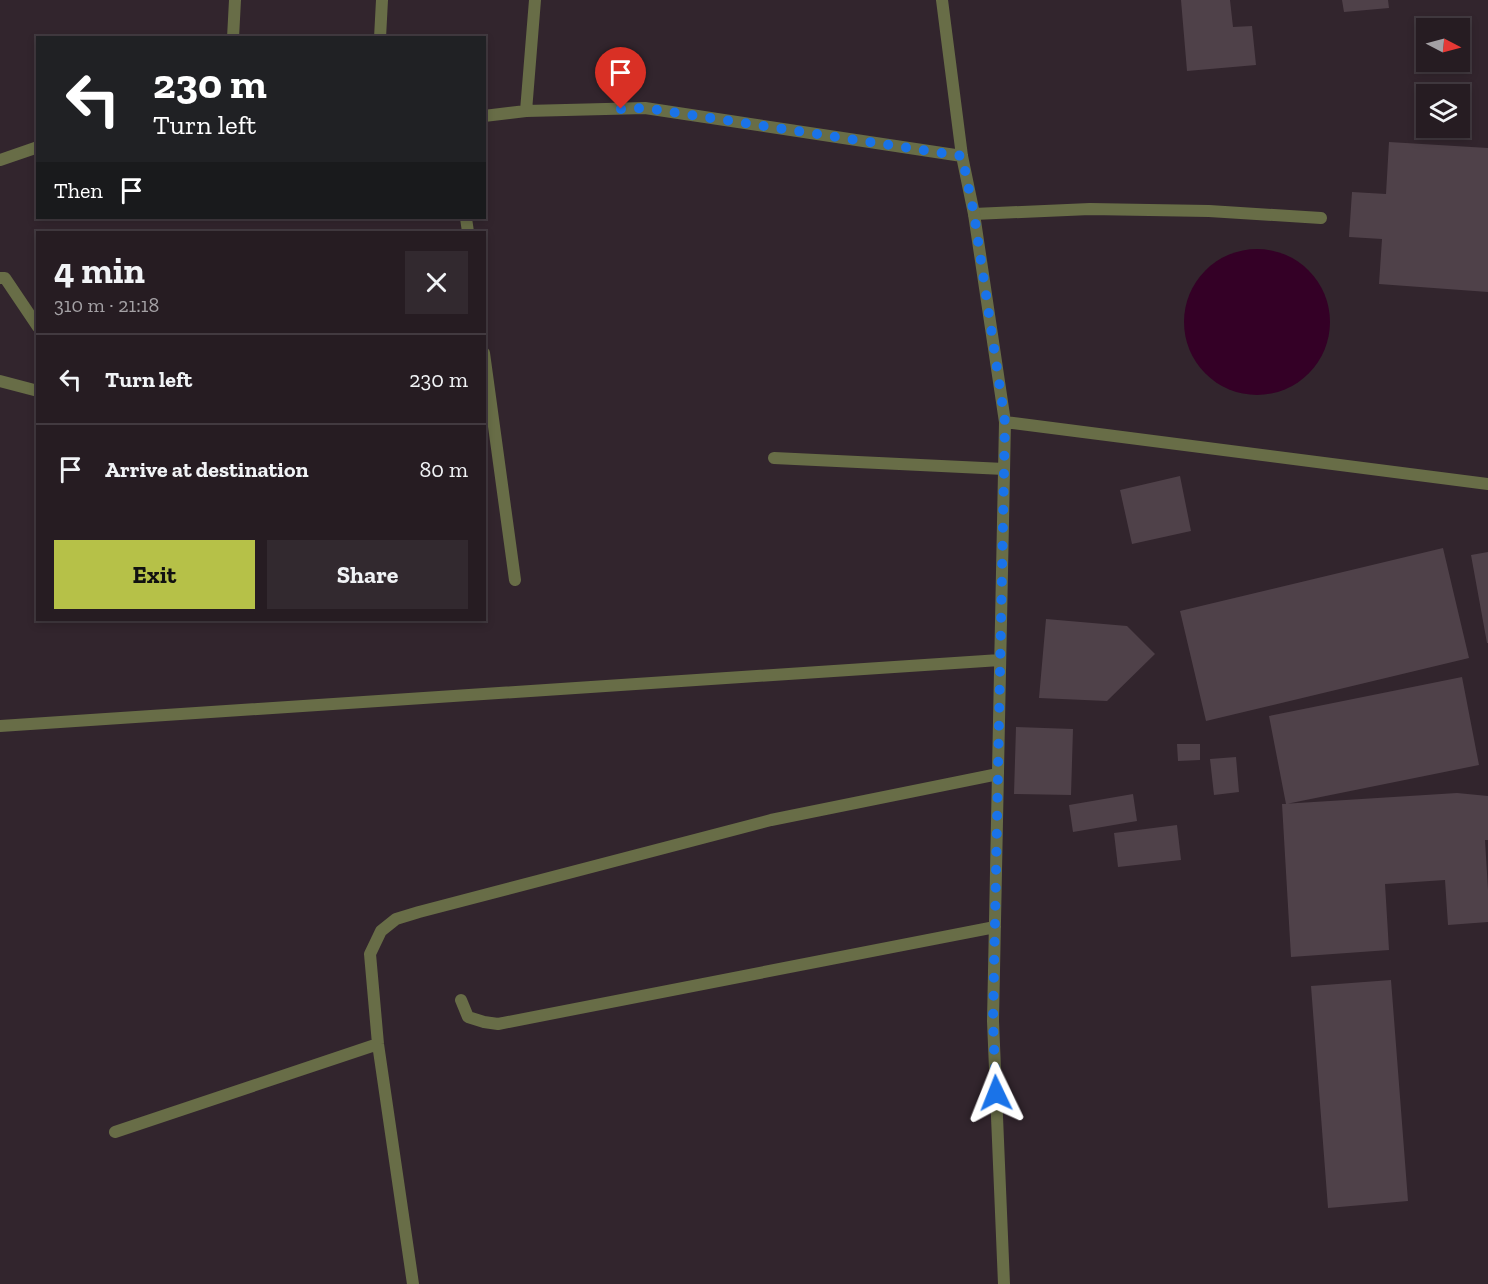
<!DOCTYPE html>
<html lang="en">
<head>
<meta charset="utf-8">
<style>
	:root { --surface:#261c22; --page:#32292f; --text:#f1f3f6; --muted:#a4a1a5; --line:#423a40; --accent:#b6c148 }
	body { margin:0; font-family:"Zilla Slab",serif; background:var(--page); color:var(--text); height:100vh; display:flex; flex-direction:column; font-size:22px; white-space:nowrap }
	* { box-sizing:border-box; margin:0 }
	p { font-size:20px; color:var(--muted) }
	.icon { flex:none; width:33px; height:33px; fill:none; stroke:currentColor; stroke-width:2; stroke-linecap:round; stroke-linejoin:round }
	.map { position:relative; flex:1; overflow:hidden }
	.sheet { position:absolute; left:36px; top:231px; width:450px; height:390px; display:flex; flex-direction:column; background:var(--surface); border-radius:0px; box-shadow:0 3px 9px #0003,0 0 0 2px var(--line) }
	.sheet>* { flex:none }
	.guide { position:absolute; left:36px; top:36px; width:450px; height:183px; border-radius:0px; box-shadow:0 3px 9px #0003,0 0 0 2px var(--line); background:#202124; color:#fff; overflow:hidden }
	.needle { width:39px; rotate:96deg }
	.fabs { position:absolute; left:1416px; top:18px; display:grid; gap:12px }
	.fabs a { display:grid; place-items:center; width:54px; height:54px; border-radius:0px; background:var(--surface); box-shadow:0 3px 9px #0003,0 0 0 2px var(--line); font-size:30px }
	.pin { position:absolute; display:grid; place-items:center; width:51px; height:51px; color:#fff; margin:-62px -26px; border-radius:50% 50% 50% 0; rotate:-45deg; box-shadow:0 0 6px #0007 }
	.pin .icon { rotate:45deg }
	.me { position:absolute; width:66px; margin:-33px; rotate:358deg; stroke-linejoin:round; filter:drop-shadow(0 0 4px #0008) }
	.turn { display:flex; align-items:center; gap:21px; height:126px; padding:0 18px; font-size:27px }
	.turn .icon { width:78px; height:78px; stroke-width:2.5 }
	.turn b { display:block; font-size:42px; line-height:51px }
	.then { display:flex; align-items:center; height:57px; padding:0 18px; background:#0003; gap:12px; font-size:22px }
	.round { display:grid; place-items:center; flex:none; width:63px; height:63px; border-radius:0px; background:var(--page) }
	.head { display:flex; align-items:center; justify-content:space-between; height:102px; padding:0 18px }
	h1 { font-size:36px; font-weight:700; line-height:45px }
	.action { display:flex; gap:12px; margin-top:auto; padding:12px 18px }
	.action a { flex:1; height:69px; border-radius:0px; background:var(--accent); color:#111; font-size:24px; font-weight:700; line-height:69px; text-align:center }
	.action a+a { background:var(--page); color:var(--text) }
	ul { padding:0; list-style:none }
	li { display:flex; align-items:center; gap:18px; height:90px; padding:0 18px; border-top:2px solid var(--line) }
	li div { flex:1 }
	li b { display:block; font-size:22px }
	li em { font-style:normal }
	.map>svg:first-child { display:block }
	.water { fill:#340026 }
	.building { fill:#4f4149 }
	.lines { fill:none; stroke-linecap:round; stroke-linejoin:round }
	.lane { stroke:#686d47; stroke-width:12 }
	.street { stroke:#686d47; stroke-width:12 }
	.route { stroke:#1a73e8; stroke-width:10; stroke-dasharray:0 18 }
</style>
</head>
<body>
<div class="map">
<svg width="1488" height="1284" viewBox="0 0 1488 1284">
	<rect width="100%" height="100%" fill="#32252d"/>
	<!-- water -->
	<path class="water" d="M1184 322a73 73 0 1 1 146 0a73 73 0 1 1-146 0Z"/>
	<!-- building -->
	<path class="building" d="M1181,0h49l3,27 19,-1 4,39 -69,6z
		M1342,0h46l1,8 -45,4z
		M1389,142l99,6v144l-109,-8 3,-45 -33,-2 3,-45 34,2z
		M1180,476l11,55 -59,13 -12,-54z
		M1443,548l26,110 -263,63 -26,-110z
		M1488,552v91h-1l-16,-88z
		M1046,619l81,7 28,28 -48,47 -68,-3z
		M1462,677l17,88 -193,39 -17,-88z
		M1016,727l57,2 -2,66 -57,-1z
		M1177,744h23v16l-22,1z
		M1236,757l3,35 -25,3 -4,-36z
		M1457,793l31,3v44h-3l3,50v32l-40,3 -3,-45 -60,4 4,66 -98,7 -9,-153z
		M1133,794l4,27 -64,11 -4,-27z
		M1177,825l4,35 -63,7 -4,-34z
		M1391,980l17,221 -80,7 -17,-222z"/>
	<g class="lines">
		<!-- lane -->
		<path class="lane" d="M974,214l116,-5 119,2 112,7"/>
		<!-- street -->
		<path class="street" d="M942,0l20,156 12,58 31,208 -12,599 11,263
			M233,38l2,-38
			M380,38l2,-38
			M526,111l9,-111
			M484,116l42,-5 119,-3 317,48
			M0,160l38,-13
			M466,218l2,14
			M0,278h5l33,49
			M484,353l31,227
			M0,381l38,10
			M1005,422l483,62
			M774,458l230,11
			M0,726l1000,-66
			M461,1000l7,17 16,5 14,2 497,-97
			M115,1132l263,-88
			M413,1284l-35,-240 -8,-90 11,-23 15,-12 23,-7 352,-92 227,-46"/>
	</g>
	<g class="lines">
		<!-- route -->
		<path class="route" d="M621,109l24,-1 317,48 12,58 31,208 -12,599 3,72"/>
	</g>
</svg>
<div class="fabs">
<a><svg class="needle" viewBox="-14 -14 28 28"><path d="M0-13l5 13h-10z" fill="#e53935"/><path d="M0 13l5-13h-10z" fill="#a4a1a5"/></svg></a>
<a><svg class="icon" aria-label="layers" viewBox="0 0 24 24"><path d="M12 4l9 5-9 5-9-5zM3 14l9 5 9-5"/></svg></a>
</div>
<div class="pin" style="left:621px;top:109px;background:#d93025"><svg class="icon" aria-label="arrive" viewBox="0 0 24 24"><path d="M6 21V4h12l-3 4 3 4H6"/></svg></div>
<svg class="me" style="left:996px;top:1093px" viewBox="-20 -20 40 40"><path d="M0-17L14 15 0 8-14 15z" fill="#1a73e8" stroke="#fff" stroke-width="4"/></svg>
<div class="guide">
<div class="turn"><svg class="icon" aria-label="left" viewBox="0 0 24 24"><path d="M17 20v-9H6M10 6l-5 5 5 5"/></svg><div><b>230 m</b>Turn left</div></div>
<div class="then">Then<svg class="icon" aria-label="arrive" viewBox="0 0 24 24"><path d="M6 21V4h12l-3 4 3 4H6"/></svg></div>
</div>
<section class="sheet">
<div class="head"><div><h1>4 min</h1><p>310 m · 21:18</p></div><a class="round"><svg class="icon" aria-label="close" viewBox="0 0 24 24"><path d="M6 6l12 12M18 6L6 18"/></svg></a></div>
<ul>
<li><svg class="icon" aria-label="left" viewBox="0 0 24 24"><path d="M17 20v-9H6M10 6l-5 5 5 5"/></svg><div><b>Turn left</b></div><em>230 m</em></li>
<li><svg class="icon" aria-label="arrive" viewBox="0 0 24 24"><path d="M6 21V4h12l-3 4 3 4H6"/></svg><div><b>Arrive at destination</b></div><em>80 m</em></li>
</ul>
<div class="action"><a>Exit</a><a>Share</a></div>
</section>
</div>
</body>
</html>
